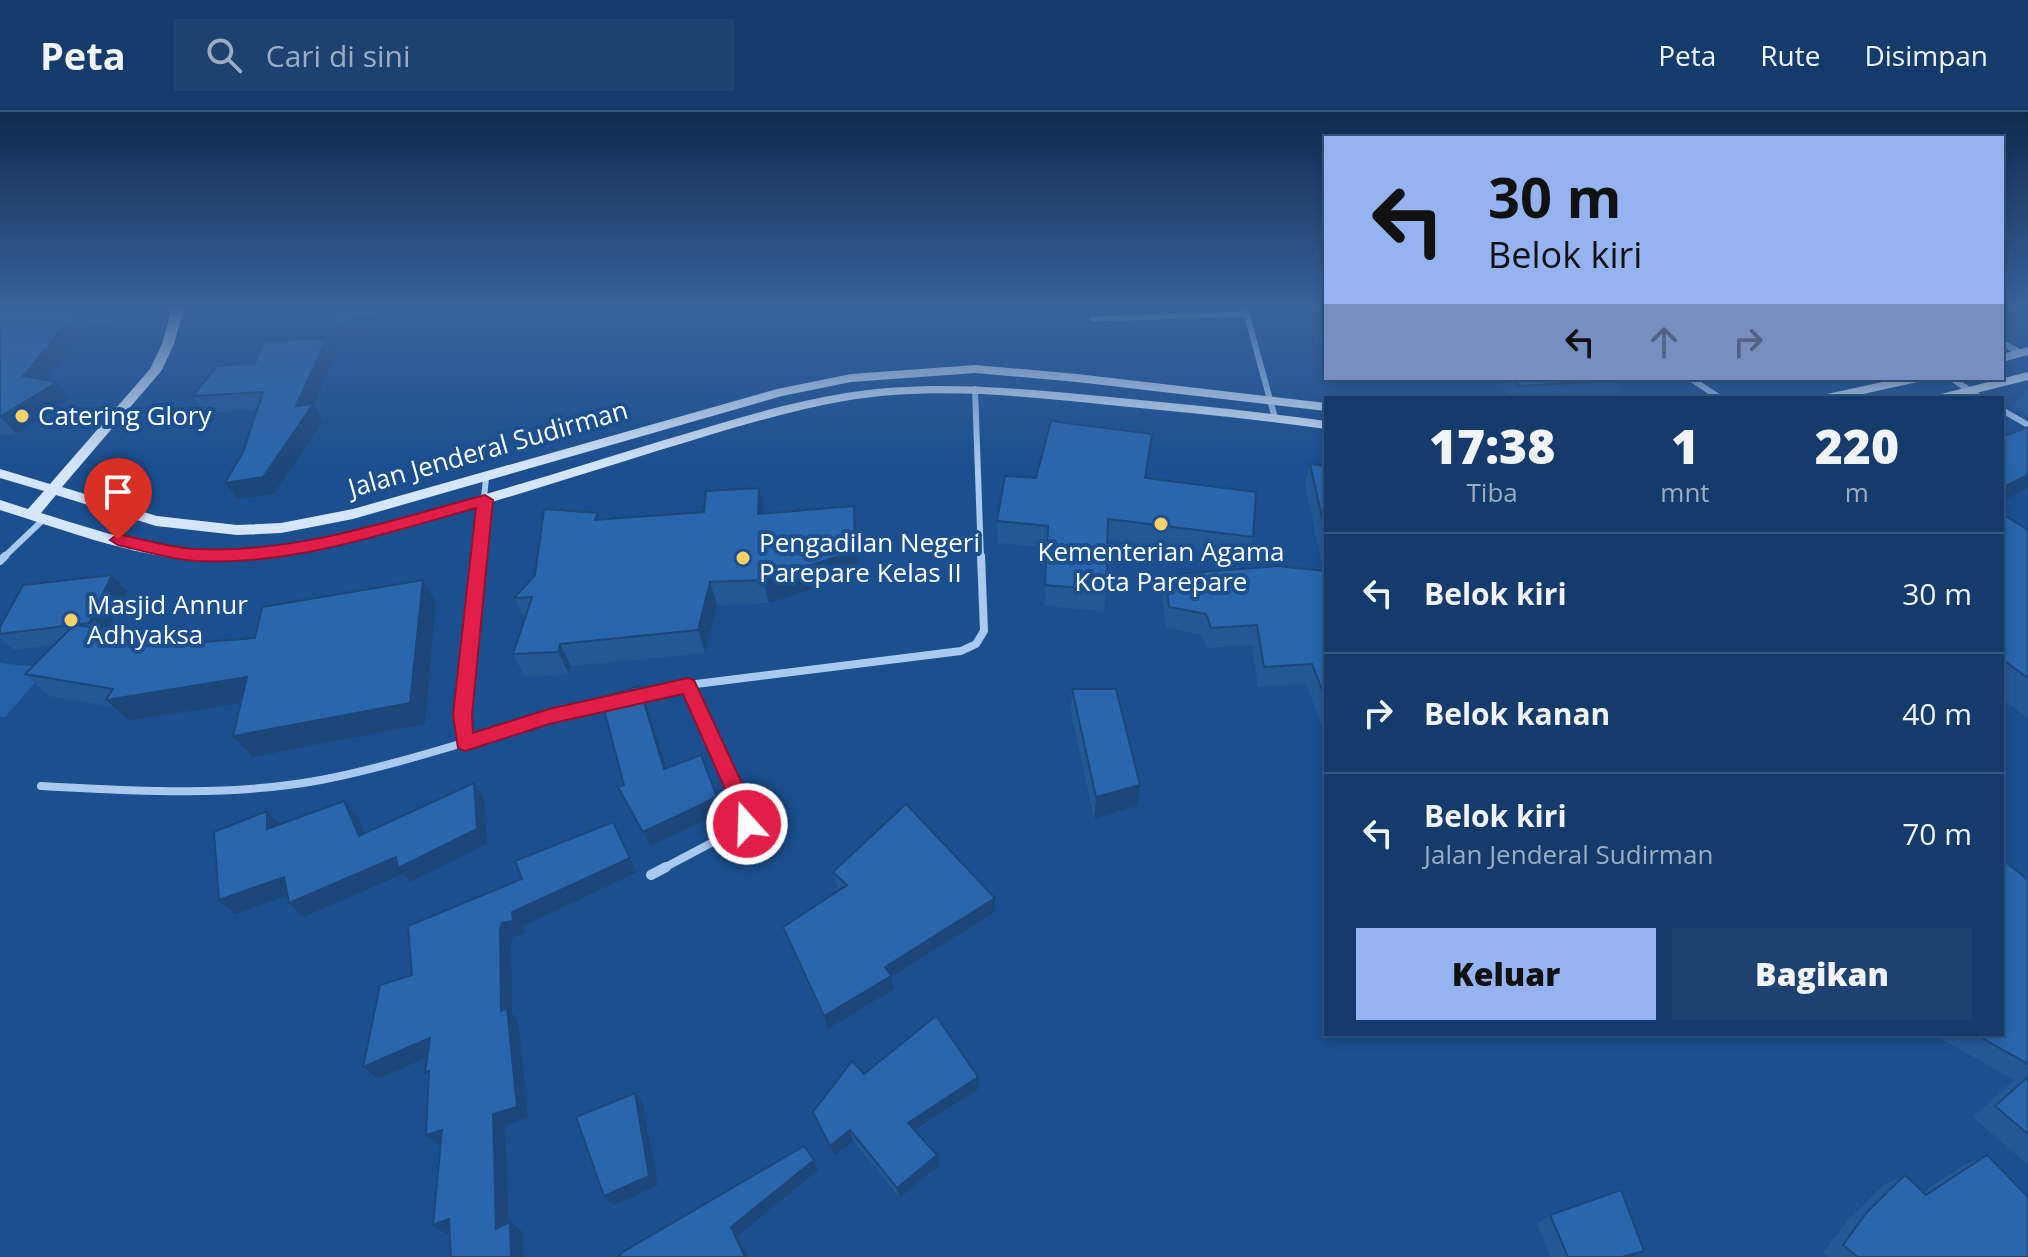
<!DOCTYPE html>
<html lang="id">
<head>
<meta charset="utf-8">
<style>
	:root { --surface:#143b6b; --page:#1d4271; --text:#f1f3f6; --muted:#9dadc1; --line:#33557e; --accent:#95b2f1 }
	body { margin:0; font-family:"Open Sans",sans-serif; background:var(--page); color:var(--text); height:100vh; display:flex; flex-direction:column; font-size:30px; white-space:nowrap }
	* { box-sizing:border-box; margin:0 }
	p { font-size:26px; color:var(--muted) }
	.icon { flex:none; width:44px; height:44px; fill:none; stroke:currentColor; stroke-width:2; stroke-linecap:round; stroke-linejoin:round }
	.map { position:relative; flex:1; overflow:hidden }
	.sheet { position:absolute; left:1324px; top:284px; width:680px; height:640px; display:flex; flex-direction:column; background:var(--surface); border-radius:0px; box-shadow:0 4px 12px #0003,0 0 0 2px var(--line) }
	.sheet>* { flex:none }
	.top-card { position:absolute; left:1324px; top:24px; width:680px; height:244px; border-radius:0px; box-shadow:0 4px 12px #0003,0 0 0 2px var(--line); background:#95b2f1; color:#111; overflow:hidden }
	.pin { position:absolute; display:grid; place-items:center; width:68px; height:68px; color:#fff; margin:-82px -34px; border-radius:50% 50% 50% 0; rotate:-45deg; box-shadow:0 0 8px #0007 }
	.pin .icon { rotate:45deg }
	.me { position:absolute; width:88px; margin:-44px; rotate:340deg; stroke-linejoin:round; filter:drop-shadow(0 0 6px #0008) }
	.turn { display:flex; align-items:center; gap:28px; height:168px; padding:0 32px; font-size:36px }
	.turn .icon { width:104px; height:104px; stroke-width:2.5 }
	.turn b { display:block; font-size:56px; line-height:68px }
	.lanes { display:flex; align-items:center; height:76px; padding:0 32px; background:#0003; justify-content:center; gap:40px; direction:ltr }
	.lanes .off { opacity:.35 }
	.eta { display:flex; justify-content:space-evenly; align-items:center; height:136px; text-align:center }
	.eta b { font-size:48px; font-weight:800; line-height:56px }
	.action { display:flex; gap:16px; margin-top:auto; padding:16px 32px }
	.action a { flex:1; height:92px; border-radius:0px; background:var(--accent); color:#111; font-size:32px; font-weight:800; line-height:92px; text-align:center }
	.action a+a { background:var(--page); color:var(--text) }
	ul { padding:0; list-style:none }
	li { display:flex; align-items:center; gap:24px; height:120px; padding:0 32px; border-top:2px solid var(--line) }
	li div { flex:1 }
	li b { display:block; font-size:30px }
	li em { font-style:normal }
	header { display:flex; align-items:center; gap:48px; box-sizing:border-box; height:112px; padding:0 40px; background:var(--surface); border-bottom:2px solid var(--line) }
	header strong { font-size:38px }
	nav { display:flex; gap:44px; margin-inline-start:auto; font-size:28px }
	.search { width:560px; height:72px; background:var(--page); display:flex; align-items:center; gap:20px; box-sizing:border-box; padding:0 28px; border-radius:0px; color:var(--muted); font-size:30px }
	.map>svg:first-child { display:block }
	.green { fill:#2461a8 }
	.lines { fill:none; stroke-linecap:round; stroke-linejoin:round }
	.lane { stroke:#a9c9ee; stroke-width:5 }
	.street-far2 { stroke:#a9c9ee; stroke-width:6 }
	.street-far1 { stroke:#a9c9ee; stroke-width:8 }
	.street { stroke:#a9c9ee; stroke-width:10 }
	.secondary { fill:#d6e6fa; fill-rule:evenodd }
	.wall { fill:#245895 }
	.shaded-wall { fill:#1d4779 }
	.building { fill:#2a66ad; stroke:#1d4779; stroke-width:2 }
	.route { fill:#e11d48; stroke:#92132f; stroke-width:2 }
	.poi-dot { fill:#ffd166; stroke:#1b4f8f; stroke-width:3 }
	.labels { text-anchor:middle; stroke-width:8; stroke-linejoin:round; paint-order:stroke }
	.poi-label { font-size:26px; fill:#fff; stroke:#1b4f8f; text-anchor:start }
	.street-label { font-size:26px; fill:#fff; stroke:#1b4f8f }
</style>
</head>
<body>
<header>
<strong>Peta</strong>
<div class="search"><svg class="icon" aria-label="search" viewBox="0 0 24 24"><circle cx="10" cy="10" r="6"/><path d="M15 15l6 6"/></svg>Cari di sini</div>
<nav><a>Peta</a><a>Rute</a><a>Disimpan</a></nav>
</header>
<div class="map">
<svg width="2028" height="1145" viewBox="0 0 2028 1145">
	<rect width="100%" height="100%" fill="#1b4f8f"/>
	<!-- green -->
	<path class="green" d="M0,551l48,5 -43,49h-5z"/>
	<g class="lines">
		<!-- lane -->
		<path class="lane" d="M1093,207l153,-5"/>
		<!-- street-far2 -->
		<path class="street-far2" d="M1245,196l30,110
			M2002,231l19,10
			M1690,266l30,20
			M1951,266l30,20
			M975,277l6,169
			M2002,298l26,15
			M3,446l42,-40
			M478,446l8,-80"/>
		<!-- street-far1 -->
		<path class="street-far1" d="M0,449l5,-5
			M635,585l53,-12 273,-34 15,-7 8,-13 -3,-75
			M465,631l-3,-28 16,-159
			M41,674c94,5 187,11 280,-6 98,-19 192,-56 289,-77
			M662,757l85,-45 1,-6 -60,-133"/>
		<!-- street -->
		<path class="street" d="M651,763l15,-8"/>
		<!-- secondary -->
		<path class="secondary" d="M172,196h12l-10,36 -12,26 -100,117 95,29 80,9 44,-2 72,-14 424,-120 74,-15 124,-9 102,9 249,29v8l-249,-29 -102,-9 -124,9 -69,14 -429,123 -72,14 -44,2 -81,-9 -100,-31 -15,18c58,18 118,39 180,38 64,0 126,-18 187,-35 85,-23 169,-49 253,-75 61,-18 122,-38 185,-48 88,-14 176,-4 264,4 72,7 144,14 216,24v8c-72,-10 -144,-17 -217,-24 -88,-9 -177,-19 -265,-4 -63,11 -123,31 -184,49 -83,26 -165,52 -248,75 -63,17 -128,37 -194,36 -75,0 -147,-29 -218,-51v-10l28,9 16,-18 -44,-13v-9l50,15 100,-115 12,-25z
			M2028,235v8l-26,7v-8z
			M2028,260v8l-72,18h-21l2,-3z
			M1901,266h23l-2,3 -77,17h-24l6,-4z"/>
	</g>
	<!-- wall -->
	<path class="wall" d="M0,196h120l-7,16 -23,2 -44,54 24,19 -54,35h-16z
		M2002,196h26v11l-2,-1 -24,9z
		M327,226l9,17 -22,50 9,16 -49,73 -37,5 -12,-16 18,-31 14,-42 -53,3 -11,-17 62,-33z
		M1497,266h123l1,2 -8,16 -37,2h-66z
		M2028,277v26l-15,-9z
		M1152,322l-6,44 107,59 -5,21 -141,-18 -1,50 -2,21 -59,-5 2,-59 -49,-4 -1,-22 39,-43z
		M1310,352l16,2v271l-20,-53 -48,3 -6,-42 -45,3 -5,-13 -36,-7 -4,-32 3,-21 158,-5 -18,-85z
		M854,394l3,24 2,44 -90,29 -52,2 -12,48 -134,13 -2,8 -44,3 -12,-23 12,-35 -11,-21 21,-23 65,-55 164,-9v2z
		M2002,402l26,16v188l-26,-19z
		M423,468l13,23 -11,121 -172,33 -12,-54 -112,18 -15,-14 -65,-11 -24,-22 29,-29 -40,5 -14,-12v-11l127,-36 -18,39 36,4 10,11 100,-7z
		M1072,577l65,117 -43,13 -23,-107z
		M833,760l162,26v14l-104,65 3,12 -66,40 -40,-88 -5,-14 57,-37 -3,-4z
		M2028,768v285l-55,-48 41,-37 -81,-46h69z
		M864,962l114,3 1,12 -64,42 24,34 -39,33 -47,-57 -18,15 -22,-44z
		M1987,1043l41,102h-200l-5,-4 24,-32 37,-36 21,-10 18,17 41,-27z
		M1550,1103l82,42h-81l-14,-33z"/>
	<!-- shaded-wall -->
	<path class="shaded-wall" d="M101,196h19l-7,16z
		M380,196h7l2,21 -46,11 -9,-17z
		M2024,196h4v8l-2,2 -24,9v-3l10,-12z
		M78,197l12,17 -54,66 -13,-16z
		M327,226l9,17 -22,50 9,16 -49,73 -37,5 -12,-16 71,-77z
		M57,270l13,17 -54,35 -15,-17z
		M2028,363v13l-26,13v-13z
		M759,376l5,23 -1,26 -5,-23z
		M854,394l3,24 2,44 -90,29 -6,-23z
		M112,463l15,16 -23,48 -15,-16z
		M423,468l13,23 -11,121 -172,33 -20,-21z
		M710,470l7,23 -12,48 -7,-23z
		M145,522l20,23 -31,-10z
		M560,532l11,22 -2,8 -11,-22z
		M247,565l18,22 -136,22 -23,-21z
		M639,574l7,16 25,82 -7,-15z
		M474,671l10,15 3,46 -77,38 -7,-8 -100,43 -14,-14z
		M1140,673l-3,21 -43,13 2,-22z
		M717,685l6,15 -73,34 -7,-14z
		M344,689l13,15 15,35 -13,-15z
		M267,699l14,15 -14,3z
		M613,710l24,50 -114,54 1,8 -11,3 -2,5 1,71 6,8 10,97 -23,7 4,113 -13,-9 -3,-115 8,-103 -1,-83 2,-5 10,-11z
		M284,765l15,14 -64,23 -16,-14z
		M995,786v14l-104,65 3,12 -66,40 -4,-13 61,-49z
		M430,926l13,12 -65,29 -15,-12z
		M978,965l1,12 -69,44 -2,-10z
		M635,981l8,11 15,81 -44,20 -10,-9z
		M442,1018l-2,16 -14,-11z
		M850,1018l3,11 -18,15 -5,-10z
		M937,1043l2,10 -39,33 -3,-10z
		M814,1048l4,10 -80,66 10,21h-3l-14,-30z
		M449,1107l13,9 -15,6 -14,-9z
		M510,1110l12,9 1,26h-12z
		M1644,1139l-12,6h-10z"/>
	<!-- building -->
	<path class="building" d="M0,196h96l-18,1 -55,67 34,6 -57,35z
		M333,196h47v5l-46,10z
		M2003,196h21l-12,4z
		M327,226l-31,68 17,-2 -50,73 -38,6 18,-31 20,-60 -70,4 24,-30 38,-3 9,-22z
		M1514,266h106l1,2 -102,6z
		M1051,309l101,13 -7,44 111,14 -3,45 -145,-18 -2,71 -61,-5 3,-59 -51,-5 8,-45 31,2z
		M2028,315v48l-26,13v-51z
		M1310,352l16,2v69z
		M759,376l-1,26 96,-8 1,45 -92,29 -53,2 -12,48 -138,14 -2,8 -45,2 19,-57 -18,1 21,-23 9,-66 54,4 -3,7 109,-8 2,-21z
		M2002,402l26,16v148l-26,-19z
		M1277,454l49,5v128l-14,-35 -48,3 -7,-42 -46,3 -5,-14 -37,-7 -4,-32z
		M112,463l-23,48 -89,11v-7l23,-42z
		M423,468l-13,123 -177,33 14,-59 -141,23 7,-11 -88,-15 49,-49 71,9 -11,13 121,-9 7,-31z
		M639,574l25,83 37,-14 16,42 -74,35 -25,-45 6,-2 -23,-87z
		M1072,577h44l24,96 -44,12z
		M474,671l3,46 -79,39 -2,-11 -107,46 -5,-26 -65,23 -5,-68 53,-21v18l77,-28 15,35z
		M906,692l89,94 -110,69 6,9 -67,40 -41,-89 64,-42 -14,-13z
		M613,710l17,36 -118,54 1,9 -11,2 -2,5 1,83 6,-3 10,99 -24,7 3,115 14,-7 1,35h-60l-2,-38 -16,6 9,-95 -16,5 3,-64 -4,2 5,-35 -67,29 17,-82 32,-10 -4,-49 114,-47 -7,-18z
		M2002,747l26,21v184l-53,-30h27z
		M936,904l42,61 -70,46 29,32 -40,33 -47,-58 -20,16 -17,-34 39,-51 12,13z
		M2028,965v57l-33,-28z
		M635,981l14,83 -45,20 -28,-79z
		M804,1034l10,14 -83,67 14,30h-127l5,-5z
		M1987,1043l41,42v60h-170l-15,-12 24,-33 38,-37 21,20z
		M1621,1078l23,61 -22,6h-54l-18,-42z"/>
	<!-- sky -->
	<linearGradient id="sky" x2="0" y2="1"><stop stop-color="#0f2b4f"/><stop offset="0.55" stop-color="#39639b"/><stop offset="1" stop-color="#39639b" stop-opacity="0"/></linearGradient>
	<rect width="2028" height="356" fill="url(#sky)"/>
	<!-- route -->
	<path class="route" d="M485,383l8,5 -21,215 1,18 76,-24 139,-31 6,2 64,138 -4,12 -7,3 -7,-3 -2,-12 -55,-124 -134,30 -84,27 -7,-3 -5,-33 23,-207c-90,25 -185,58 -280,53 -26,-2 -53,-10 -78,-16l-8,-5 8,-6c25,5 53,14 78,15 99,5 195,-29 289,-54z"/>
	<!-- markers -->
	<g class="poi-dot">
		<circle cx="22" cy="304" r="8"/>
		<circle cx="1161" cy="412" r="8"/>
		<circle cx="743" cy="446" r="8"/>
		<circle cx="71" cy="508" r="8"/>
	</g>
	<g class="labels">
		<!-- poi labels -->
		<g class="poi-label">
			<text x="38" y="313">Catering Glory</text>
			<text x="759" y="440">Pengadilan Negeri<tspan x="759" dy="30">Parepare Kelas II</tspan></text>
			<text x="1161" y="449" text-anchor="middle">Kementerian Agama<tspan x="1161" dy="30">Kota Parepare</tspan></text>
			<text x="87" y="502">Masjid Annur<tspan x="87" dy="30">Adhyaksa</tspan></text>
		</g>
		<!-- street labels -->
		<g class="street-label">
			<text transform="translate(488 337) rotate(-16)" y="9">Jalan Jenderal Sudirman</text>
		</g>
	</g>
</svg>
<div class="pin" style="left:118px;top:428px;background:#d93025"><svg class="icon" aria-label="arrive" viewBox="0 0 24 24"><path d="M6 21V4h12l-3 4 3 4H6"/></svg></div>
<svg class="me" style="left:747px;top:712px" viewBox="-20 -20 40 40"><circle r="17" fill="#e11d48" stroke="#fff" stroke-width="3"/><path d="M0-11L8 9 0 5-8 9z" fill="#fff"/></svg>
<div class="top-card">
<div class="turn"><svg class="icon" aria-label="left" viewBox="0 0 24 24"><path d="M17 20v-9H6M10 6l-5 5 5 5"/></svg><div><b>30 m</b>Belok kiri</div></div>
<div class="lanes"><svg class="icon" aria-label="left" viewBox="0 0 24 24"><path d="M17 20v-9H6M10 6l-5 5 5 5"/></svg><svg class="icon off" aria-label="ahead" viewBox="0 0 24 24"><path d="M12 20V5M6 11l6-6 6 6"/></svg><svg class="icon off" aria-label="right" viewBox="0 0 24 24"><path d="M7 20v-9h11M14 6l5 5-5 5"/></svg></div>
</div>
<section class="sheet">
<div class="eta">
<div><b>17:38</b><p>Tiba</p></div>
<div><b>1</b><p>mnt</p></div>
<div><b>220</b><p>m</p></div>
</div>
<ul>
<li><svg class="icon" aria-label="left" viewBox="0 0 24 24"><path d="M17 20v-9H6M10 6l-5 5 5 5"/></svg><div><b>Belok kiri</b></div><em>30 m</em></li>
<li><svg class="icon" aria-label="right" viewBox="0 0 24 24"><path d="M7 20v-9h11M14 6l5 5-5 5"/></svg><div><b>Belok kanan</b></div><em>40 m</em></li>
<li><svg class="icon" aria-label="left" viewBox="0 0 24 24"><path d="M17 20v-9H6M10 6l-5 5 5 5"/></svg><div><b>Belok kiri</b><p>Jalan Jenderal Sudirman</p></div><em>70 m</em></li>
</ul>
<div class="action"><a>Keluar</a><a>Bagikan</a></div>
</section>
</div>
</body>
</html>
